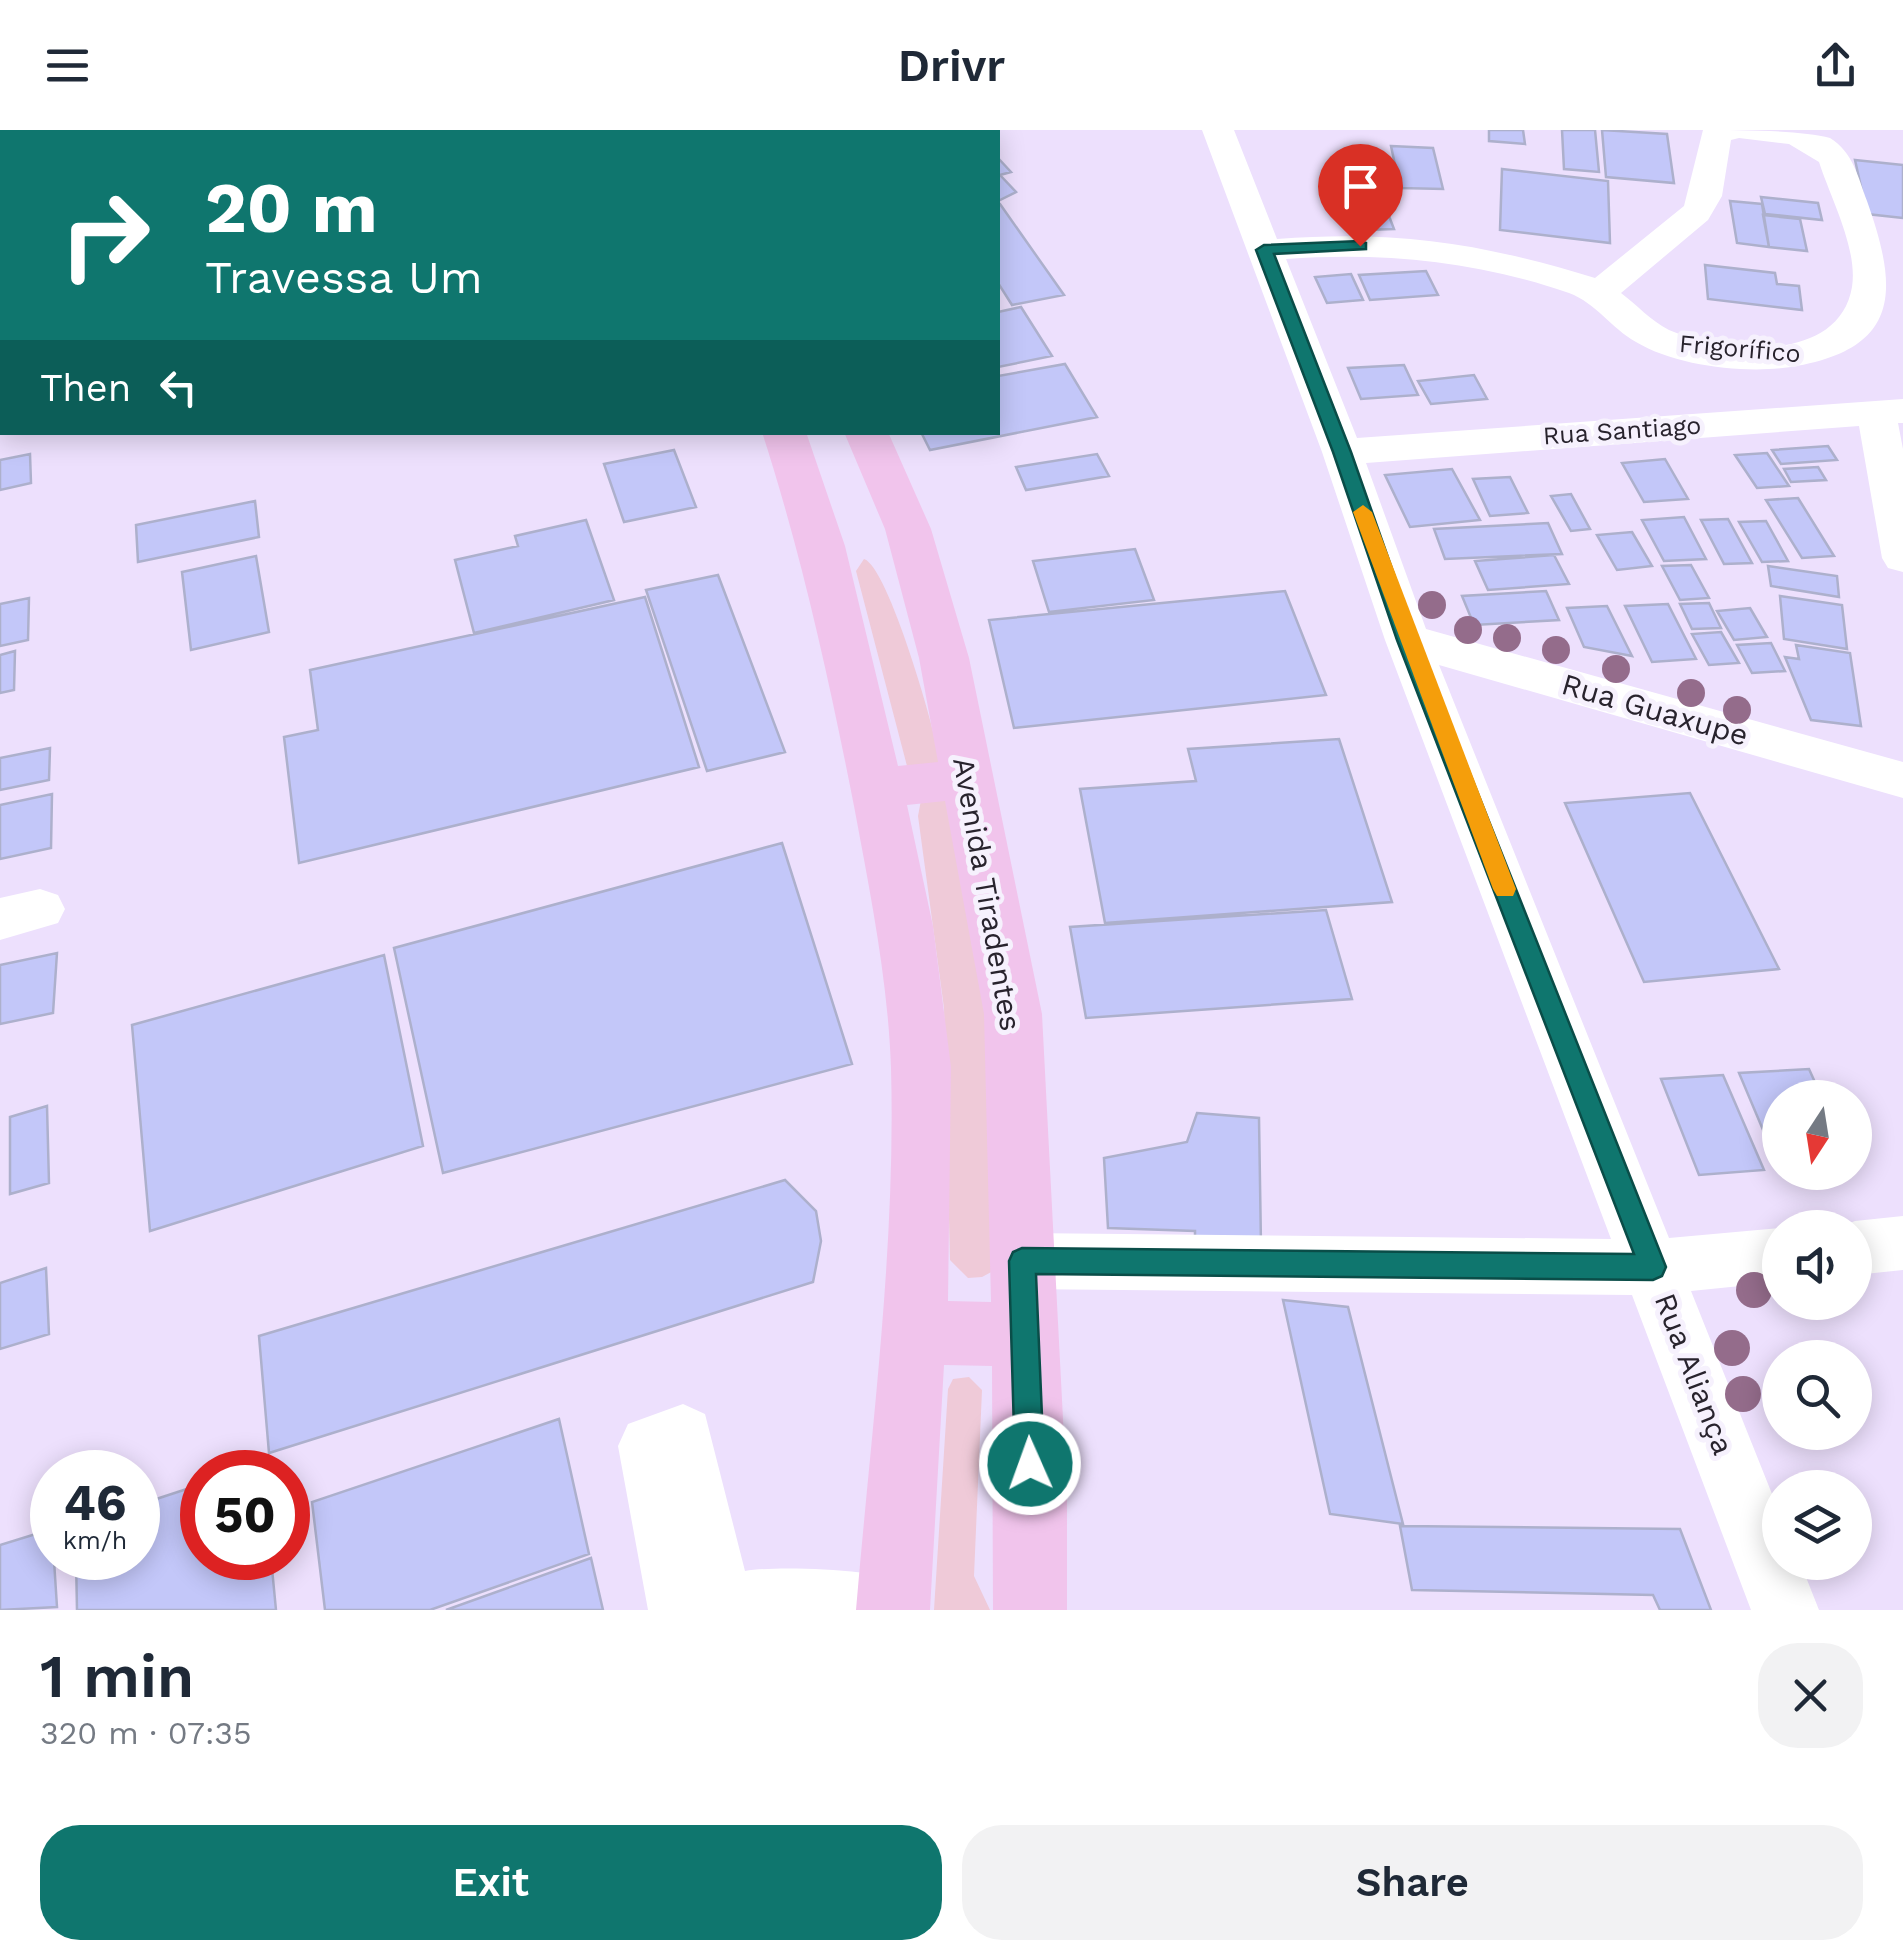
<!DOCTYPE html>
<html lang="en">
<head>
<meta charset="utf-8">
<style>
	:root { --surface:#fff; --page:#f2f2f3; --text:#1f2937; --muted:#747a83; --accent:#0f766e }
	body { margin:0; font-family:"Work Sans",sans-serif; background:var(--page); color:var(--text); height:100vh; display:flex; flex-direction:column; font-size:38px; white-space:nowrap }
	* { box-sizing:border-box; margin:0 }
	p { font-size:32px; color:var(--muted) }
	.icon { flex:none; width:55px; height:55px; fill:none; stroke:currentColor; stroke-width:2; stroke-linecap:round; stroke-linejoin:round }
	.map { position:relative; height:1480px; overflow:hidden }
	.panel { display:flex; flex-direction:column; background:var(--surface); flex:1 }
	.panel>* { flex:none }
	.top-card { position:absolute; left:0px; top:0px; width:1000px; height:305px; box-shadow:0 5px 25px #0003; background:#0f766e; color:#fff; overflow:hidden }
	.needle { width:65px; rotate:192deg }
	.buttons { position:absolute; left:1762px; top:950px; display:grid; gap:20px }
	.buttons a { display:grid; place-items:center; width:110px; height:110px; border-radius:50%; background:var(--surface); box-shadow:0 5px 25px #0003; font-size:50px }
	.speed { position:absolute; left:30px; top:1320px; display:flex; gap:20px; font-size:50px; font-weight:700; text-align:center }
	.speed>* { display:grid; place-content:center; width:130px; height:130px; border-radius:50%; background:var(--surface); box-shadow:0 5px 25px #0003; line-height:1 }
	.speed small { font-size:25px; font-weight:400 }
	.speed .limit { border:15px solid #d22; background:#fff; color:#111 }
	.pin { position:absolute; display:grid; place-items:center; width:85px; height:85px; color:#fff; margin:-102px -42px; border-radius:50% 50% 50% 0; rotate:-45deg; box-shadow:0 0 10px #0007 }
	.pin .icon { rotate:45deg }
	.me { position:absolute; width:110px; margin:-55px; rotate:358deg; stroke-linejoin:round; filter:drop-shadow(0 0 8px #0008) }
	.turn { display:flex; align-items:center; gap:35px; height:210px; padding:0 40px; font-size:45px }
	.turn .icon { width:130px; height:130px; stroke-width:2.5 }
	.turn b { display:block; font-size:70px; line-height:85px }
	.then { display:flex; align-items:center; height:95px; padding:0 40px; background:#0003; gap:20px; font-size:38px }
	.round { display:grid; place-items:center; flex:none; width:105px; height:105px; border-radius:40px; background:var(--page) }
	.summary { display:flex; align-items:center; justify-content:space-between; height:170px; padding:0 40px }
	h1 { font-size:60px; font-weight:600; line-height:75px }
	.primary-button { display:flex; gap:20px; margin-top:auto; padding:20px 40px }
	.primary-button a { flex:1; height:115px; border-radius:40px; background:var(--accent); color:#fff; font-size:40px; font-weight:600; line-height:115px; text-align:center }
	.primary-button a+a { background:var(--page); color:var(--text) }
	header { display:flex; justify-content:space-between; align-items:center; height:130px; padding:0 40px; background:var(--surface); font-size:45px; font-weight:600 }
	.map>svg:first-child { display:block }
	.green { fill:#efcad8 }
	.building { fill:#c3c7f9; stroke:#adb0cc; stroke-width:2.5 }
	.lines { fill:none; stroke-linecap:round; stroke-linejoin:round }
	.minor { fill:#fff; fill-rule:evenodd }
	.major { fill:#f1c4ec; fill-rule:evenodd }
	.tree { fill:#946c8b }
	.route { fill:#0f766e; stroke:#0a4d48; stroke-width:2.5 }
	.slow { fill:#f59e0b }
	.labels { text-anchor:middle; stroke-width:10; stroke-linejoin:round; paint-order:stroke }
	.far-street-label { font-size:25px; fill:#28232d; stroke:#f6f1fd }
	.street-label { font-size:30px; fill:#28232d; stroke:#f6f1fd }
</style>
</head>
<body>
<header><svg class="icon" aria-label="menu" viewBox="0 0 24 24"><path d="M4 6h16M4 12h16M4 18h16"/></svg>Drivr<svg class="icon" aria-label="share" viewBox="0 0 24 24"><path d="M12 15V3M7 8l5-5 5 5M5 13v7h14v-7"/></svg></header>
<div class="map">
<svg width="1903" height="1480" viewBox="0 0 1903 1480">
	<rect width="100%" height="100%" fill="#ede0fd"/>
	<!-- green -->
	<path class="green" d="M864,429c24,7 73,175 76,205l-33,2 -51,-195z
		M949,662l36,174 10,304 -13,7 -14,1 -18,-18 -6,-252 -26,-192 3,-16z
		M969,1247l13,13 -8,186 16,34h-56l14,-221 5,-10z"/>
	<!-- building -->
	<path class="building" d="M231,0h212l1,2h-213z
		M1489,0h34l2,14 -36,-3z
		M1562,0h33l4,42 -35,-3z
		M1602,0l65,4 7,49 -68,-6z
		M1391,16l42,2 10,41 -43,-1z
		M998,28l13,14 -11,3 16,17 -18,9z
		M1855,30l48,5v53l-36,-4z
		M1502,39l106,12 2,62 -110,-13z
		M1761,67l57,6 4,17 -57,-6z
		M1730,71l32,3 7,43 -32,-4z
		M998,74h2l64,91 -52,10 -14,-22z
		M1763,85l37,4 7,32 -38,-4z
		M1360,86h29l5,13 -29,1z
		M1705,135l70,8 2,11 22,2 3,24 -94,-11z
		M1426,141l12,24 -68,5 -11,-25z
		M1351,144l12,26 -36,3 -12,-26z
		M1021,177l31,49 -54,11v-55z
		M1065,234l32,53 -167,33 -9,-18h77v-56z
		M1404,235l14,30 -57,4 -13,-31z
		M1474,245l13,24 -56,5 -13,-23z
		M1828,316l9,14 -56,4 -9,-14z
		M674,320l22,57 -72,15 -20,-58z
		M1767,323l22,33 -32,2 -22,-33z
		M30,324l1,29 -31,7v-30z
		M1097,324l12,22 -83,14 -10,-23z
		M1665,329l23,40 -44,3 -22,-39z
		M1818,337l8,13 -35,2 -7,-13z
		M1452,339l28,51 -70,7 -25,-52z
		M1510,347l18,36 -38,3 -17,-37z
		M1571,364l19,35 -19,2 -20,-35z
		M1798,368l36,58 -32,2 -36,-58z
		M255,371l4,36 -121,25 -2,-37z
		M1684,387l22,42 -42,2 -22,-41z
		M1728,389l24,44 -28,1 -23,-44z
		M586,390l28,80 -140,33 -19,-73 63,-14 -3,-10z
		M1766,391l22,40 -26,1 -23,-40z
		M1548,393l14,31 -117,5 -11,-30z
		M1632,402l20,34 -35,4 -20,-35z
		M1135,419l19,51 -105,12 -16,-51z
		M1554,425l15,29 -81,6 -13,-29z
		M256,426l13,76 -78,18 -9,-78z
		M1691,435l18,33 -29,2 -18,-34z
		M1768,436l69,10 2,21 -68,-11z
		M718,445l67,177 -78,19 -61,-181z
		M1285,461l41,104 -312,33 -25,-108z
		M1546,461l13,29 -85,5 -12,-29z
		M1780,466l62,9 5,44 -63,-10z
		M645,467l54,170 -400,96 -15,-126 34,-7 -8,-60z
		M29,468l-1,42 -28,6v-42z
		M1709,473l12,25 -29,1 -12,-25z
		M1668,474l28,55 -44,3 -27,-56z
		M1607,476l25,50 -48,-9 -17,-39z
		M1750,478l17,29 -33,3 -17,-29z
		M1721,502l18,31 -30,2 -17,-31z
		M1771,513l14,28 -33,2 -15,-28z
		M1796,515l54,8 11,73 -50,-6 -26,-63 14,2z
		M15,521l-1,39 -14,3v-38z
		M1339,609l53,163 -287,21 -25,-134 116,-8 -8,-32z
		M50,618l-1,32 -49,10v-32z
		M1690,663l89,176 -135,13 -79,-179z
		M52,664l-1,54 -51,11v-54z
		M782,713l70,221 -409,109 -49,-225z
		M1326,780l26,89 -266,19 -16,-91z
		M57,823l-4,60 -53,11v-59z
		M384,825l39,191 -273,85 -18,-206z
		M1809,939l13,29h-42v58h-6l-35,-83z
		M1723,945l41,95 -65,5 -38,-96z
		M47,976l2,77 -39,11v-77z
		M1197,983l62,5 2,128 -66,-3v-12l-87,-3 -4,-70 83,-16z
		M785,1050l31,31 5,30 -8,41 -544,171 -10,-117z
		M46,1138l3,66 -49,15v-66z
		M1283,1170l65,7 55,217 -73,-10z
		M559,1289l30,135 -159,56h-105l-13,-108z
		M202,1354v74h69l5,52h-199l-1,-52h62v-53z
		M1400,1396l280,3 31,81h-51l-7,-15 -241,-5z
		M52,1399l5,78 -57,3v-65z
		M591,1428l12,52h-157z"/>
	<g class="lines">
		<!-- minor -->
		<path class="minor" d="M164,0h32v2h-32z
			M482,0h34l1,2h-34z
			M1202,0h32l43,109c119,-9 204,4 318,39l89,-72 19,-76c33,0 99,0 127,8 23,14 28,39 37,63 32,90 34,148 -76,166 -46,7 -115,-1 -155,-25 -25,-14 -40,-39 -67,-49 -93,-32 -187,-41 -283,-34l71,179 546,-39v24h-5l5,26v123l-15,-4 -6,-10 -23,-132 -493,37 60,166 477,133v36l-464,-133 230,573 111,-10v54l-89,9 89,223v48h20l19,48h-68l-119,-315 -610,-6 -21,-8 -9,-20 9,-20 21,-8 589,6 -226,-599 -63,-188zM1739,8l50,6 30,18c12,37 39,87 33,125 -13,77 -128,67 -183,43 -18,-9 -32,-25 -48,-37l87,-73 14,-24 9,-56z
			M40,759l18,6 7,14 -7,14 -58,17v-42z
			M1903,1086v54l-48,5v-47h-18l18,-7z
			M683,1274l22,10 40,157c37,-6 138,-1 172,13l9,26h-278l-30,-164 10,-22z"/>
		<!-- major -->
		<path class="major" d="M579,0h38l1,2h-37z
			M636,0h38l1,2h-37z
			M762,302h44l39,114 53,220 40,-4 -19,-104 -34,-129 -41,-97h44l43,97 38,129 73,356 25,482v114h-74l-1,-244 -48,-1 -14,245h-74c15,-179 40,-362 35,-542 -3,-88 -21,-176 -37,-262 -25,-127 -52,-250 -92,-374zM945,671l39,213 7,288 -43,-1 3,-234 -18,-141 -26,-121z"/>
	</g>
	<!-- trees -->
	<g class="tree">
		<circle cx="1432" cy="475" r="14"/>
		<circle cx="1468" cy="500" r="14"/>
		<circle cx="1507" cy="508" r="14"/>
		<circle cx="1556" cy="520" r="14"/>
		<circle cx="1616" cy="539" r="14"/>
		<circle cx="1691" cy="563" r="14"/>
		<circle cx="1737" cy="580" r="14"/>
		<circle cx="1754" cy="1160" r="18"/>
		<circle cx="1732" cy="1218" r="18"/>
		<circle cx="1743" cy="1264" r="18"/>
	</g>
	<!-- route -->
	<path class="route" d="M1360,111l6,2v6l-92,5 77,198 66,188 249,627 -4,9 -9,4 -617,-6 8,190 -4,10 -10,4 -11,-4 -4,-10 -6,-203 4,-9 9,-4 612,6 -237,-614 -64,-188 -77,-202 8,-5z"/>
	<!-- slow -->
	<path class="slow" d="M1363,375l9,7 144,377 -3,7h-16l-4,-7 -140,-377z"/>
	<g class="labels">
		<!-- far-street labels -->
		<g class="far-street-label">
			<text transform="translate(1740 218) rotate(5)" y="9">Frigorífico</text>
			<text transform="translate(1622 300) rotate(-4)" y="9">Rua Santiago</text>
		</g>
		<!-- street labels -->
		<g class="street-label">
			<text transform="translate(1655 580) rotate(16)" y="10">Rua Guaxupe</text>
			<text transform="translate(987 764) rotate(80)" y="10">Avenida Tiradentes</text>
			<text transform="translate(1694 1244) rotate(69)" y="10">Rua Aliança</text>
		</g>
	</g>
</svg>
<div class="buttons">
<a><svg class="needle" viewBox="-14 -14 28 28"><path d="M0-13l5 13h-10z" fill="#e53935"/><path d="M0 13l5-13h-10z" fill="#747a83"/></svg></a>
<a><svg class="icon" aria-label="sound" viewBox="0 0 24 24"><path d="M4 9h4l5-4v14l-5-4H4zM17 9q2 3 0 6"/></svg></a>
<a><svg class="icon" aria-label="search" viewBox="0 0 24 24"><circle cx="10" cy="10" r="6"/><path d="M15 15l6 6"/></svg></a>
<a><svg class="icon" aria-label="layers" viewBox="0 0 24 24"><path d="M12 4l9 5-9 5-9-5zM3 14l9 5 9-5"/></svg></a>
</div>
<div class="speed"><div>46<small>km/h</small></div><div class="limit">50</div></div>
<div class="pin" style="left:1360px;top:116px;background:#d93025"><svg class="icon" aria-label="arrive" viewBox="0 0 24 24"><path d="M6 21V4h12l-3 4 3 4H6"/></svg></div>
<svg class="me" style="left:1030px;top:1334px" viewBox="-20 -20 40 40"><circle r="17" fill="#0f766e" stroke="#fff" stroke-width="3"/><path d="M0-11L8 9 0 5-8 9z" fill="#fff"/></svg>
<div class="top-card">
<div class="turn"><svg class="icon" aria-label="right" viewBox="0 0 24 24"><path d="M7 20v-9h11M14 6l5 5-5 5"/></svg><div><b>20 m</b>Travessa Um</div></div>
<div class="then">Then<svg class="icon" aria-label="left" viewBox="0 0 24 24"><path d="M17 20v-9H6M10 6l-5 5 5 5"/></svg></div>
</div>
</div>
<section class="panel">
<div class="summary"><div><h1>1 min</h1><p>320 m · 07:35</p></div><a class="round"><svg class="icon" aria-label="close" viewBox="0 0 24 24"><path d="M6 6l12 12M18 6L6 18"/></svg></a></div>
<div class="primary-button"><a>Exit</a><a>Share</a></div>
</section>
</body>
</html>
